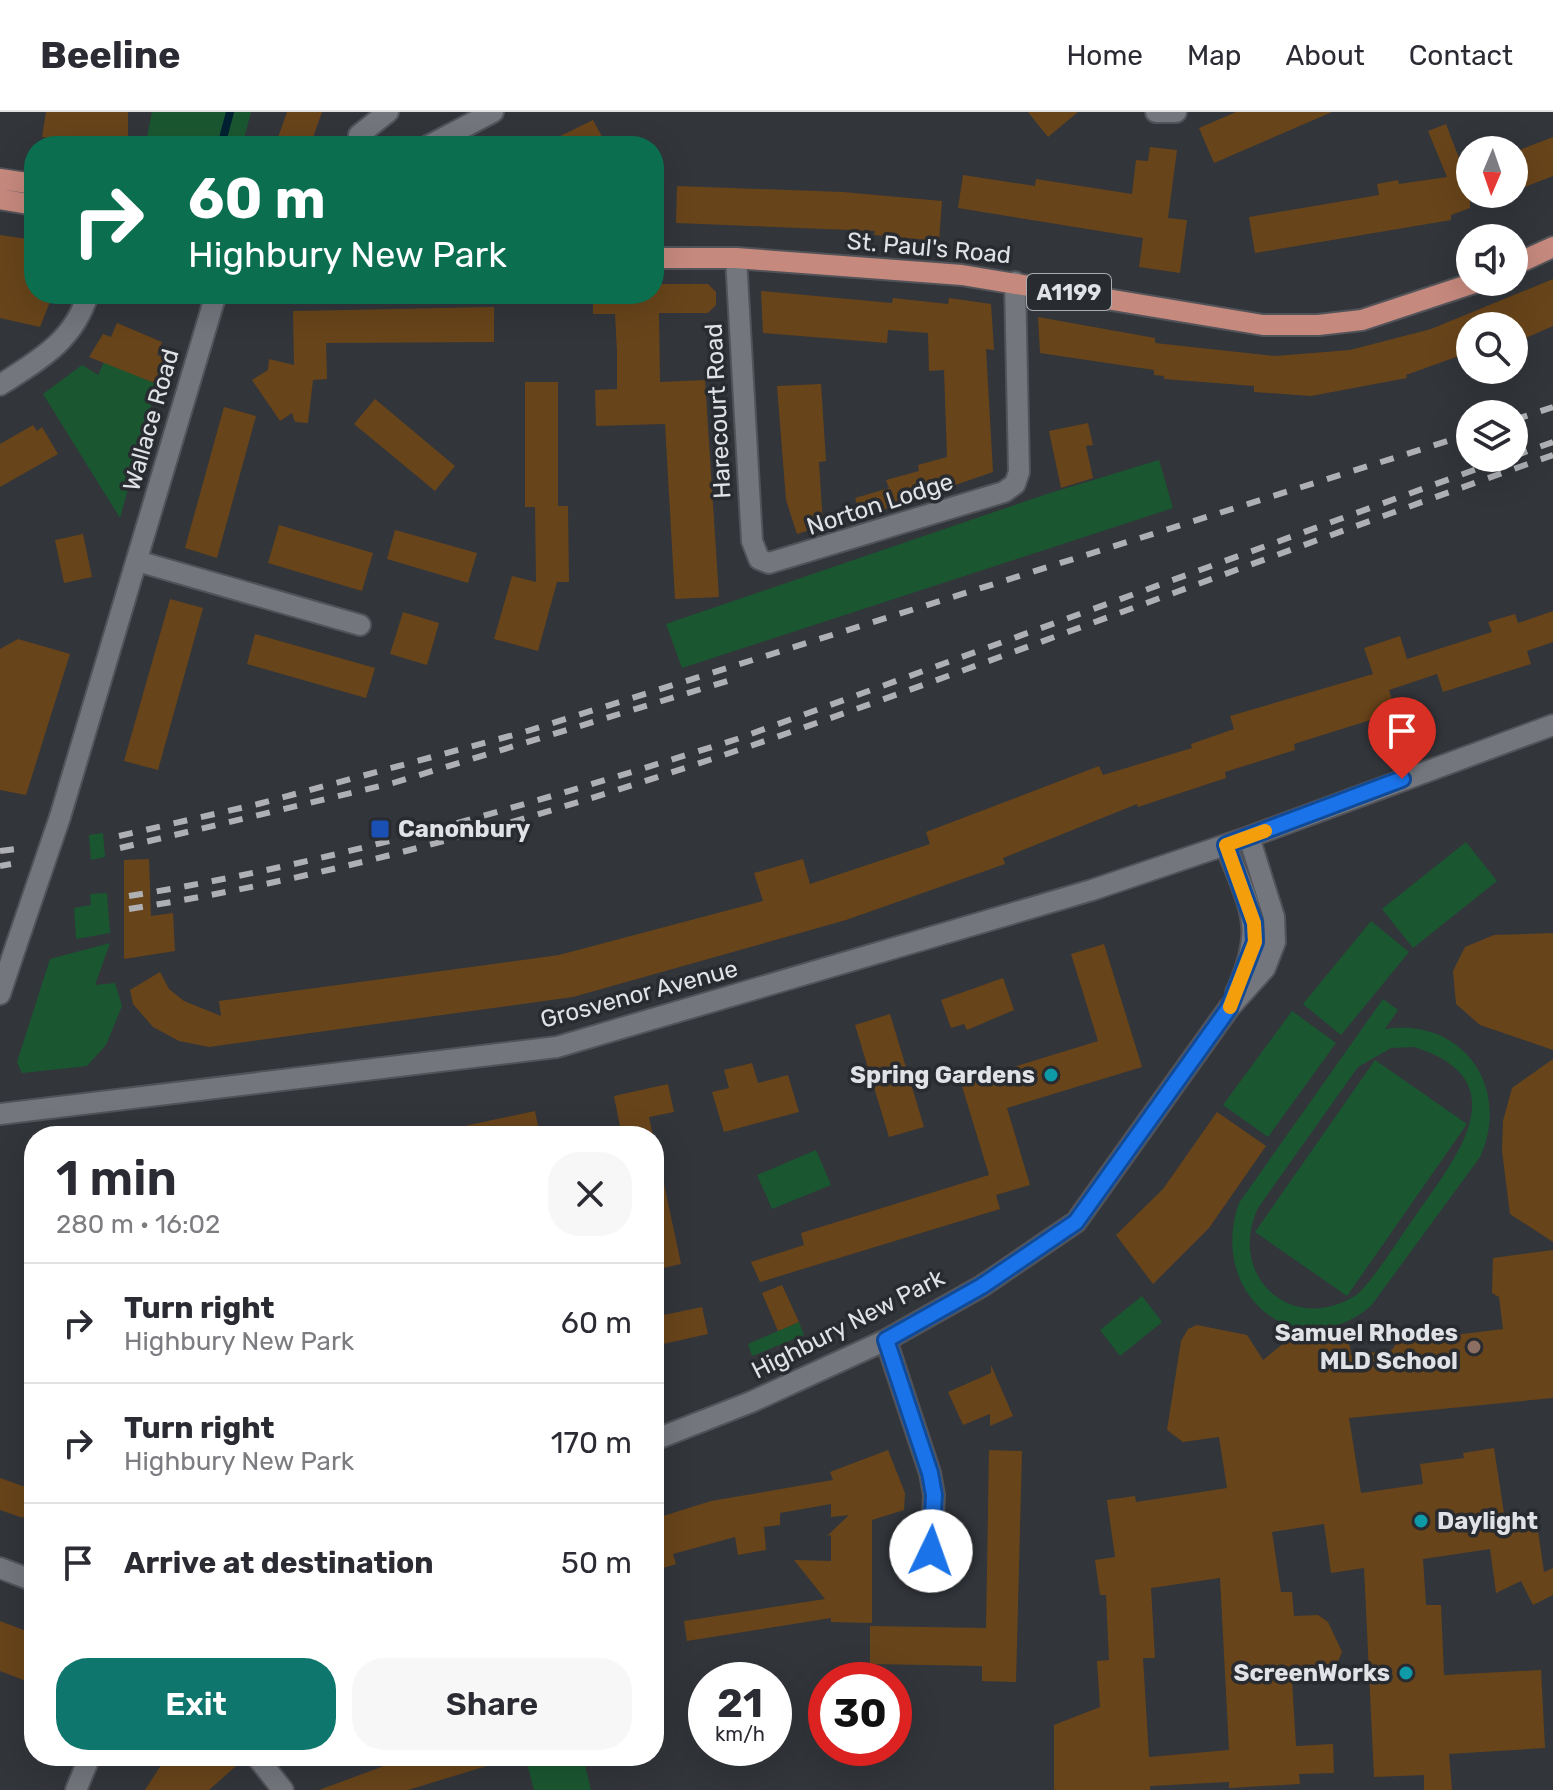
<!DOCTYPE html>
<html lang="en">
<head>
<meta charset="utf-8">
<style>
	:root { --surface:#fff; --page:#f7f7f7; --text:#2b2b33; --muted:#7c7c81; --line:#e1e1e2; --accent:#0f766e }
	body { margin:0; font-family:Rubik,sans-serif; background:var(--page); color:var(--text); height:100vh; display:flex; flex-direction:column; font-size:30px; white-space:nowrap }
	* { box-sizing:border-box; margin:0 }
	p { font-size:26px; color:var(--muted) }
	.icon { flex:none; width:44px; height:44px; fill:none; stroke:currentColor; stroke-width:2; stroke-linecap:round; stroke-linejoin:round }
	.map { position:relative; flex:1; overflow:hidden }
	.side { position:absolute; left:24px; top:1014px; width:640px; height:640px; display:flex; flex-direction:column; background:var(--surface); border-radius:32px; box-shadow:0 8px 32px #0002 }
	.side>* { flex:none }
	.hud { position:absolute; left:24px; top:24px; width:640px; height:168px; border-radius:32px; box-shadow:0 8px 32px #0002; background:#0b6e4f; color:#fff; overflow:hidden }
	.needle { width:52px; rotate:182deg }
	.controls { position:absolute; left:1456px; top:24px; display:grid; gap:16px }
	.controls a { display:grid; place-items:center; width:72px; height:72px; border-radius:50%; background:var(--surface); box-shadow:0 8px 32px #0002; font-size:40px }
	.speed { position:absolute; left:688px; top:1550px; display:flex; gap:16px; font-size:40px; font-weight:700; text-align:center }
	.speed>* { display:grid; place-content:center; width:104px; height:104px; border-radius:50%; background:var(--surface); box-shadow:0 8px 32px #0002; line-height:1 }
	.speed small { font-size:20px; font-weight:400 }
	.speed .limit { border:12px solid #d22; background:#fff; color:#111 }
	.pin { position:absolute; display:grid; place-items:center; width:68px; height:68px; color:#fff; margin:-82px -34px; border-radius:50% 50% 50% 0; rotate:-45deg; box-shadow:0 0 8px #0007 }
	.pin .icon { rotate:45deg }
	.me { position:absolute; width:88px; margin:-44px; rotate:3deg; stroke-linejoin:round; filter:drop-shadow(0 0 6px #0008) }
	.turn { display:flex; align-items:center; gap:28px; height:168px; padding:0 32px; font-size:36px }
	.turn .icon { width:104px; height:104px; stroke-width:2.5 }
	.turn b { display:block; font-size:56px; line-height:68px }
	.round { display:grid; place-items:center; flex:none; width:84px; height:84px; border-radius:32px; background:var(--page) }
	.summary { display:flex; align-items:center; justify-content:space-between; height:136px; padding:0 32px }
	h1 { font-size:48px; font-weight:600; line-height:60px }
	.primary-button { display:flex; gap:16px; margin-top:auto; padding:16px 32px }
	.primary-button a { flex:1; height:92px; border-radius:32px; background:var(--accent); color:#fff; font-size:32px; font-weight:600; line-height:92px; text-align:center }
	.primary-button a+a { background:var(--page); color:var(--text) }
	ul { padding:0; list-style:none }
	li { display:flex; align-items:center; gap:24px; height:120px; padding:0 32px; border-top:2px solid var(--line) }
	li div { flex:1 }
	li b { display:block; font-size:30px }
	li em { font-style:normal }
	header { display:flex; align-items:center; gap:48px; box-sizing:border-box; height:112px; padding:0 40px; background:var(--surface); border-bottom:2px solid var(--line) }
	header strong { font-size:38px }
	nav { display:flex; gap:44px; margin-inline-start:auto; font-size:28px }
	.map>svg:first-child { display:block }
	.green { fill:#1a5731; fill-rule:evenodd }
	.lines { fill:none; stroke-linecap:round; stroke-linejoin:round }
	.stream { stroke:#002031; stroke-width:8 }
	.building { fill:#68441a; fill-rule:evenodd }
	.minor-casing { stroke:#525358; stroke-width:24 }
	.major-casing { stroke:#525358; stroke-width:24 }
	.minor { stroke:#73767d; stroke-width:20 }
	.major { stroke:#c6897e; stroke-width:20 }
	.rail { stroke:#aeb0b4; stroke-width:6; stroke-dasharray:14 14; stroke-linecap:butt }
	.minor-bridge-casing { stroke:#525358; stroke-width:24; stroke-linecap:butt }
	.minor-bridge { stroke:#73767d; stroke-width:20 }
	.route-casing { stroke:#114b97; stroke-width:20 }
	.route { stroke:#1a73e8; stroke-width:14 }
	.slow { stroke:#f59e0b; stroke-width:14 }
	.transit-dot { fill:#1a4fb4; stroke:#282b30; stroke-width:3 }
	.culture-dot { fill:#0f9aa8; stroke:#282b30; stroke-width:3 }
	.education-dot { fill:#8d6e63; stroke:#282b30; stroke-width:3 }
	.labels { text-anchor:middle; stroke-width:7; stroke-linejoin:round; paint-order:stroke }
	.shield { fill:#282b30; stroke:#aaabaf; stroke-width:2 }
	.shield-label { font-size:22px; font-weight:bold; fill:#e1e2e6 }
	.street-label { font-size:24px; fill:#e1e2e6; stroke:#282b30 }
	.poi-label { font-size:24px; font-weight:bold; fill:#e1e2e6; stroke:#282b30; text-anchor:end }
</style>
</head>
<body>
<header>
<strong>Beeline</strong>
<nav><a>Home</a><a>Map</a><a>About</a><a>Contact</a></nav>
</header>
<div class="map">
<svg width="1553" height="1678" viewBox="0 0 1553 1678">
	<rect width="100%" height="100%" fill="#32353a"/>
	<!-- green -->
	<path class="green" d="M152,0h99l-9,34h-97z
		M104,250l53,22 -37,134 -77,-124 39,-29 16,10z
		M1159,348l14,48 -491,160 -16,-44 381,-130z
		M103,721l2,24 -14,3 -2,-25z
		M1466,730l31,39 -84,67 -31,-39z
		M107,781l3,40 -34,6 -2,-31 17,-3 -1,-11z
		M1371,809l38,31 -68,83 -38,-31z
		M110,831l-15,42 20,-2 7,23 -16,39 -19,21 -65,7 -5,-11 33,-103z
		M1383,887l15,11 -13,19c77,-12 127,58 95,128l-109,149c-76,63 -164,-13 -132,-103zM1414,935c107,33 41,112 2,168 -19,26 -36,56 -58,79 -65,43 -132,-17 -100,-86l100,-141 33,-19z
		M1292,899l44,32 -68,94 -45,-32z
		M1375,948l92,64 -120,172 -92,-64z
		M816,1038l15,35 -59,24 -15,-34z
		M1142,1184l20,26 -42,34 -20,-26z
		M799,1210l5,13 -52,21 -4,-12z
		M525,1644h58l8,34h-57z"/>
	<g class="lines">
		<!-- stream -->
		<path class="stream" d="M221,34l9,-34"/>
	</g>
	<!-- building -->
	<path class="building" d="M46,0h82v34h-27l-59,-9z
		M287,0h35l-12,34h-35z
		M1028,0h50l-30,25z
		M1236,0h96l-118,51 -15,-35z
		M593,8l14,26h-67z
		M1446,12l18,47 6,-2v39l-19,7v5l-196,33 -6,-36 130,-22 -2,-11 21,-4 1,4 48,-7 -19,-46z
		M1553,25v39l-39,15v-39z
		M1150,35l27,3 -9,68 19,2 -7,53 -41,-6 4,-29 -185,-30 5,-33 72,11 1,-7 96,15 4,-34 12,1z
		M677,74l166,6 99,9 -3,40 -65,-6 1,-4 -199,-8z
		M0,123l34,5v54h19l-13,33 -40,-9z
		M1553,167v47l-39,17v-17h-44v26l-64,23 1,3 -96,18 -57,-4v-6l-90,-7v-3l-10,-1v-5l-114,-17 -2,-36 117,21v5l120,13 75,-6 81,-21z
		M654,172h54l8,8v13l-8,8h-49l1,69 45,-2 14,217 -44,2 -10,-175 -69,2 -1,-36 22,-1v-37l-2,-38h-22v-20h61z
		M761,179l131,12 1,-5 55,6 1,-6 42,6 3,46 -8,-1 7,123 -131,45 -7,-19 34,-10 -3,-8 33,-9 -1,-6 29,-8 -3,-87 -15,1 -1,-38 -40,-3 -1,13 -124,-10z
		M494,195v35l-168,1 1,36 -14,1 -5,43 -13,-1 -3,-9 -12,8 -28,-41 16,-10 1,-11 25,6 -1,-54z
		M117,211l45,19 -5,13 9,3 -9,26 -68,-27 14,-23 8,3z
		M525,270h33v124h10l1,76h-12l-19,69 -44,-12 18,-63 24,6 -1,-75h-10z
		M821,272l5,77 -7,1 4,64 -26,8 -11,-34 -9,-114z
		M375,287l80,67 -20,25 -81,-67z
		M224,295l32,9 -39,142 -32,-10z
		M1088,311l5,22 -7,1 7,32 -32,10 -12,-57z
		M33,313l4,6 5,-4 16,27 -58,33v-43z
		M279,413l94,28 -11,38 -94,-28z
		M395,418l82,23 -9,30 -81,-24z
		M83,422l9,43 -28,6 -9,-43z
		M170,487l33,9 -45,162 -34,-9z
		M1553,499v31l-26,9 4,13 -88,28 -6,-18 -48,16 7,22 -102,32 1,6 -70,22 1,6 -88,29 -1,-3 -134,54 2,6 -159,56 -273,77 -364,50 -30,-6 -26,-14 -20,-23 -3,-14 30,-18 9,17 15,12 37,15 -2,-15 340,-46 204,-54 -9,-28 49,-14 7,25 120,-40 -4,-12 173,-66 4,9 89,-27 -1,-4 43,-15 -4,-13 143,-42 -9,-26 36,-12 7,23 85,-27 -4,-10 27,-8 3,9z
		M403,500l36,11 -12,42 -37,-11z
		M255,522l120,34 -9,30 -119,-34z
		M18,527l52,15 -44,141 -26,-5v-141z
		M149,747l2,57 22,-3 2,38 -51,8v-99z
		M1553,821v117l-73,-25 -24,-21 -3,-33 12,-24 29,-12z
		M1104,832l38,123 -135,41 23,77 -34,10 4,14 -240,73 -9,-20 53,-17 -3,-12 188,-58 -28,-92 137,-42 -27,-87z
		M1003,866l11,32 -47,20 -3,-6 -13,4 -10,-28z
		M890,902l34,113 -35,10 -34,-112z
		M1553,947v183l-43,-28 -8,-63 1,-30 9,-33z
		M752,951l6,20 30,-8 11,37 -75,20 -12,-40 17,-4 -5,-18z
		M668,972l6,28 -25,5 4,19h-31l-8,-40z
		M535,999l5,25h-79l-1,-9z
		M1217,1000l49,34 -57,82 -56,56 -37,-49 47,-46z
		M663,1067l18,85 -27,6v-90z
		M1553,1138v148l-204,20 12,75 62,-9 -3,-20 44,-6 -1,-5 31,-5 10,65 16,-3 2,9 14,-2 8,55 9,-4v27l-20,10 -12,-24 -25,12 -6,-44 -67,10 3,46h15l3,70 97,-5 4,78 -96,6 3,36h-28v-15l-50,2 -10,-209 -33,5 -7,-49 -52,8 9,60h11l2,24 24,-1 10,7 14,30 -12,29 -7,-5 -31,4 4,66 37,-2 1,29 -35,1 1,10 -71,4v-6l-79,4v4h-96v-65l46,-18 -3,-46 12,-1 -3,-65h-6l-5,-35 20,-3 -8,-57 28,-4 1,6 91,-14 -8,-51 -36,5 -16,-12 14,-89 7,-12 9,-4 50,10 16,25 21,-17 54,-9h10l3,21 41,-5 5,-8 106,-13 -4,-32 -7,-4 1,-35zM1220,1466l9,172 -80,7 -6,-99h12l-4,-70z
		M782,1173l17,37 -21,9 -16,-38z
		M702,1195l6,27 -54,12v-29z
		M991,1253l22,51 -23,10v-12l-27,11 -15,-33 43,-19z
		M888,1338l17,43 -1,17 -32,10v103l-41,-1v-4l-144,23 -3,-20 141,-22 -31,-39 37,1v-26l-4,1 22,-21 -18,2v-13l-51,9v12l-16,2 2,23 -28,5 -3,-18 -62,17 3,10 -22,7v-62l6,8 51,-16 122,-21 -3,-8z
		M989,1338l33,1 -6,231 -34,-1v-15l-112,-2v-38l116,2z
		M0,1366l34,12 -11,28 -23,-8z
		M0,1509l34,13v50l-34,-13z
		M167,1644h76l1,3 -35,31h-64z
		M411,1644h91l1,5 -95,29h-89z"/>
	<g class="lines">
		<defs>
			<path id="minor" d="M1156,0h20
				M359,23l29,-23
				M428,34l65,-34
				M736,146l16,283 7,18 10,4 235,-71 11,-8 4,-12 -4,-190
				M0,273c39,-25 74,-44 88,-91
				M137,449l223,64
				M60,705l156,-523
				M1226,733c24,65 40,81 10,148
				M0,882l16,-48
				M0,1002l557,-67 535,-157 157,-53 304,-112
				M886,1228l44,133 4,22 -4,84
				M654,1328l97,-38 135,-62 96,-54 94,-64 153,-214 36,-40 10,-26 -1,-25 -25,-80
				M0,1456l34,13
				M256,1644l27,34
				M76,1678l14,-34"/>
			<path id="major" d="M0,67l34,5
				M0,87l34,6
				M654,146h82l226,17 301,50h55l44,-5 115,-38
				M1514,153l39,-18"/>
		</defs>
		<!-- minor casing -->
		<use href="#minor" class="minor-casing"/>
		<!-- major casing -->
		<use href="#major" class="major-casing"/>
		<!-- minor -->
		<use href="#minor" class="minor"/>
		<!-- major -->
		<use href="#major" class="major"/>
		<!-- rail -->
		<path class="rail" d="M1514,308l39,-13
			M1514,344l39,-14
			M119,724l139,-32 263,-71 949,-299
			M120,736l273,-65 341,-104
			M0,739l16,-2
			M0,754l11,-2
			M129,784c210,-34 406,-93 608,-157l770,-281
			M129,797c282,-44 549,-135 816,-232 203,-74 405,-150 608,-222"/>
		<defs>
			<path id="minor-bridge" d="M16,834l44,-129"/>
		</defs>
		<!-- minor-bridge casing -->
		<use href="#minor-bridge" class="minor-bridge-casing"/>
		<!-- minor-bridge -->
		<use href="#minor-bridge" class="minor-bridge"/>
	</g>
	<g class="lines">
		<defs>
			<path id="route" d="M931,1439l3,-56 -4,-22 -44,-133 96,-54 94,-64 153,-214 26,-66 -1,-19 -28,-78 176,-66"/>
		</defs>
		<!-- route casing -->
		<use href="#route" class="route-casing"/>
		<!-- route -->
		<use href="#route" class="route"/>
		<!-- slow -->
		<path class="slow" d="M1230,895l25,-65 -1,-19 -28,-78 39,-14"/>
	</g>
	<!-- markers -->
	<rect class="transit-dot" x="370" y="707" width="20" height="20" rx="4"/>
	<g class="culture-dot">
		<circle cx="1051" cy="963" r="8"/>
		<circle cx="1421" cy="1409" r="8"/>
		<circle cx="1406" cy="1561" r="8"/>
	</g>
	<circle class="education-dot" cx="1474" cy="1235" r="8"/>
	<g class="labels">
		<!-- shield labels -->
		<rect class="shield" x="1027" y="162" width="84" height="36" rx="6"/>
		<g class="shield-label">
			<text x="1069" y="188">A1199</text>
		</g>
		<!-- street labels -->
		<g class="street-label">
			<text transform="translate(929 136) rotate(5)" y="8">St. Paul's Road</text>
			<text transform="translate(718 299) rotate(-93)" y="8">Harecourt Road</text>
			<text transform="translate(151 308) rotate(-74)" y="8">Wallace Road</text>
			<text transform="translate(880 392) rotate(-18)" y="8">Norton Lodge</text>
			<text transform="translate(639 882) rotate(-15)" y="8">Grosvenor Avenue</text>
			<text transform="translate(848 1212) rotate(-27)" y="8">Highbury New Park</text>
		</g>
		<!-- poi labels -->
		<g class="poi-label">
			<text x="398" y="725" text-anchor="start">Canonbury</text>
			<text x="1035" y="971">Spring Gardens</text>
			<text x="1458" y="1229">Samuel Rhodes<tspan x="1458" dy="28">MLD School</tspan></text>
			<text x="1437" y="1417" text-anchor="start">Daylight</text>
			<text x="1390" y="1569">ScreenWorks</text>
		</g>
	</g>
</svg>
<div class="controls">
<a><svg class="needle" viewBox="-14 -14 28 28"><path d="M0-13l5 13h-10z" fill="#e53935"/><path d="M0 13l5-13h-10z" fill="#7c7c81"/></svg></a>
<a><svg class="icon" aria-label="sound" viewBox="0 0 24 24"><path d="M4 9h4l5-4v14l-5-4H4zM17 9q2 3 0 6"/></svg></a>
<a><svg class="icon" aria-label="search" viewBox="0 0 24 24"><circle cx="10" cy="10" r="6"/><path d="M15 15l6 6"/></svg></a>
<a><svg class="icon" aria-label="layers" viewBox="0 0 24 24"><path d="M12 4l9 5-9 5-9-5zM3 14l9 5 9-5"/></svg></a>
</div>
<div class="speed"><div>21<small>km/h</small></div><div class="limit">30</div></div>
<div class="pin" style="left:1402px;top:667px;background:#d93025"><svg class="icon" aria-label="arrive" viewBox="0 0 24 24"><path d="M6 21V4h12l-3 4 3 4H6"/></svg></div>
<svg class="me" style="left:931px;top:1439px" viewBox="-20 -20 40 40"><circle r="19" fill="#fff"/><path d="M0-13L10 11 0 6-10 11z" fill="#1a73e8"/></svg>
<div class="hud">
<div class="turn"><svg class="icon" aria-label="right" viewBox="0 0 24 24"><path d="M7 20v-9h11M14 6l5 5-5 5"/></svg><div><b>60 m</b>Highbury New Park</div></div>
</div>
<section class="side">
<div class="summary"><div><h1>1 min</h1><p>280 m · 16:02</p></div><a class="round"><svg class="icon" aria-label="close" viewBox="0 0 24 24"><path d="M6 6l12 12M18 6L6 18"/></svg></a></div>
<ul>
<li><svg class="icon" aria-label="right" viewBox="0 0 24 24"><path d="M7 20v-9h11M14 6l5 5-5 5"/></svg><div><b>Turn right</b><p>Highbury New Park</p></div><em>60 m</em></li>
<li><svg class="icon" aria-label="right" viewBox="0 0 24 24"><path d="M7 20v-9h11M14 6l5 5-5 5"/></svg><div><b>Turn right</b><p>Highbury New Park</p></div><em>170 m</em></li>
<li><svg class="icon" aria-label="arrive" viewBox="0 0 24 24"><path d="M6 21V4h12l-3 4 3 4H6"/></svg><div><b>Arrive at destination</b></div><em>50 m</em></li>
</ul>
<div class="primary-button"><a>Exit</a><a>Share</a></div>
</section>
</div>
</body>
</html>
